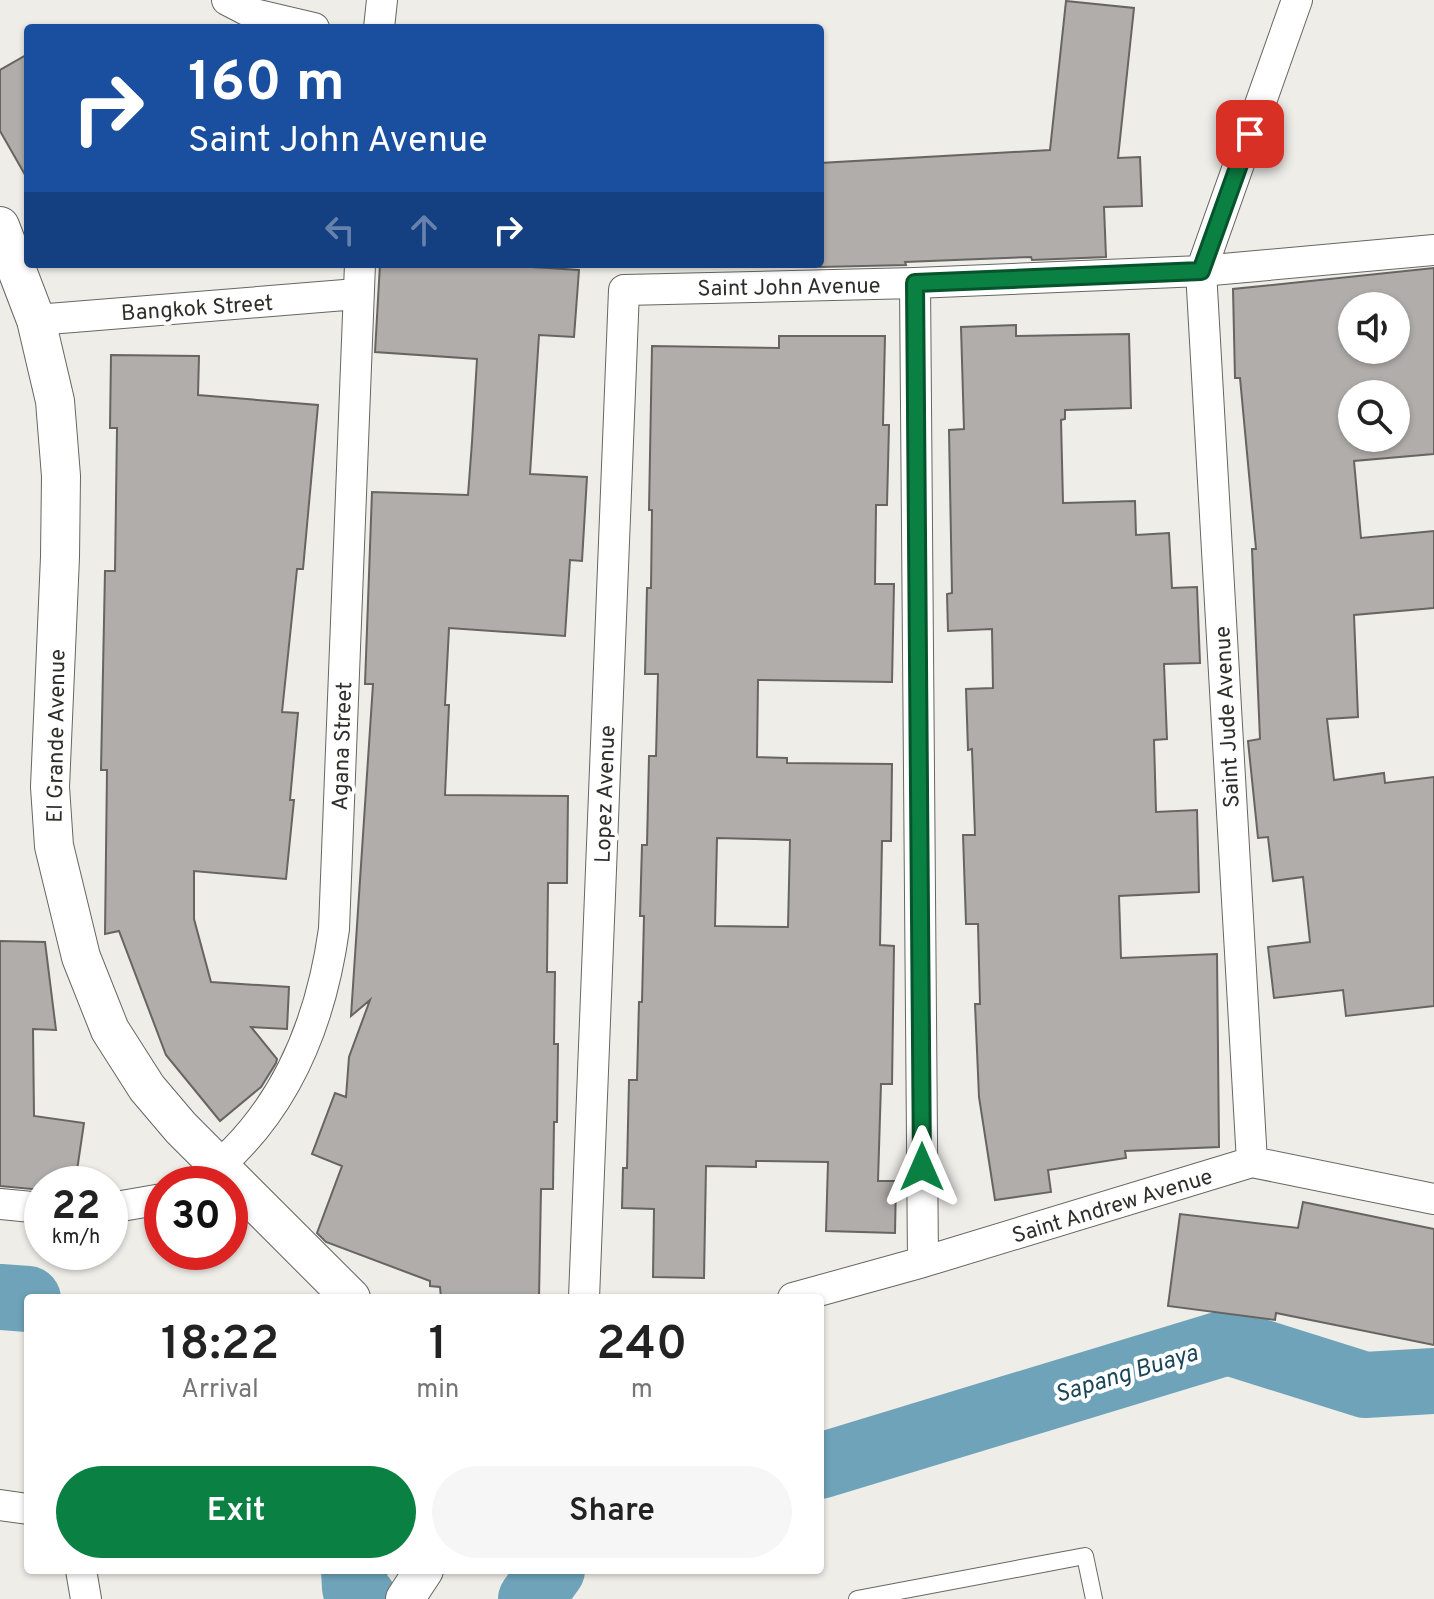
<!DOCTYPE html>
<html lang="en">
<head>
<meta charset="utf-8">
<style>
	:root { --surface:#fff; --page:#f6f6f6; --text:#222; --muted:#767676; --accent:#0b8043 }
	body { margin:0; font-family:Overpass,sans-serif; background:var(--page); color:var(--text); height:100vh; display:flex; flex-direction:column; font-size:30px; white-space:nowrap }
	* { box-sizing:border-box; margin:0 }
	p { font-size:26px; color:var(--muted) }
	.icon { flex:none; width:44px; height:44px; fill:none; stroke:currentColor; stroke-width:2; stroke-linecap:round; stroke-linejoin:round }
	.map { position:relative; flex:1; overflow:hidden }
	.details { position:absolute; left:24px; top:1294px; width:800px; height:280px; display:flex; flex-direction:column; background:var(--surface); border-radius:8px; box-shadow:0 2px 6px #0004 }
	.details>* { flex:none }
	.top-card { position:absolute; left:24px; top:24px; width:800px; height:244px; border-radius:8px; box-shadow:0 2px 6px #0004; background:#1a4fa0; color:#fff; overflow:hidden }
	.buttons { position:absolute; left:1338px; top:292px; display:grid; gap:16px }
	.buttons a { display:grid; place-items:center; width:72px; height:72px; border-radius:50%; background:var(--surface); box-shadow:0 2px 6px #0004; font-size:40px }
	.speed { position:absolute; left:24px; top:1166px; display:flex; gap:16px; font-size:40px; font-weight:700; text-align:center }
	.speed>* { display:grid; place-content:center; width:104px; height:104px; border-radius:50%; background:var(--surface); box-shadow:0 2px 6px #0004; line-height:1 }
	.speed small { font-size:20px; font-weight:400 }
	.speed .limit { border:12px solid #d22; background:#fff; color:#111 }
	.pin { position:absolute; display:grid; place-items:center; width:68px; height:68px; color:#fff; margin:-34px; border-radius:16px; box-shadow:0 4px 12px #0006 }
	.me { position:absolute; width:88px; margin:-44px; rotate:0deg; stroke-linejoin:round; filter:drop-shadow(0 0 6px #0008) }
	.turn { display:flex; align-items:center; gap:28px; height:168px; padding:0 32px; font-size:36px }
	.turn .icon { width:104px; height:104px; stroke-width:2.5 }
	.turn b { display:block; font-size:56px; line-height:68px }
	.lanes { display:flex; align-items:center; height:76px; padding:0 32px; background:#0003; justify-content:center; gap:40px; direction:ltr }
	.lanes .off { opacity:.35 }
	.eta { display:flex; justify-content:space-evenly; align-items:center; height:136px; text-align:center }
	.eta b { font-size:48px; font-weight:600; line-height:56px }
	.primary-button { display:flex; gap:16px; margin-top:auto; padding:16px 32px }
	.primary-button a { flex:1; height:92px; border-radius:48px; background:var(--accent); color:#fff; font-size:32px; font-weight:600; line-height:92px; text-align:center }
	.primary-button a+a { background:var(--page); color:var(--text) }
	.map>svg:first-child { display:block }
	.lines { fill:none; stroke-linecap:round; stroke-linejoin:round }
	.river { stroke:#6fa3b9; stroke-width:66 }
	.building { fill:#b0adaa; stroke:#676461; stroke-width:2; fill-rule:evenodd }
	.service-casing { stroke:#676662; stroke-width:18 }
	.minor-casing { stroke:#676662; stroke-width:32 }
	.tertiary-casing { stroke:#676662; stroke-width:40 }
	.service { stroke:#fff; stroke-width:16 }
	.minor { stroke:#fff; stroke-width:30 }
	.tertiary { stroke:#fff; stroke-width:38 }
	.route-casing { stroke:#07532c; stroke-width:20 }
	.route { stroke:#0b8043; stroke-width:14 }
	.labels { text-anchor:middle; stroke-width:8; stroke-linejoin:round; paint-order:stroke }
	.street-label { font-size:22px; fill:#2e2e2c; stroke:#fff }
	.water-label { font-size:24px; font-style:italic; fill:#1a4658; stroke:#fff }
</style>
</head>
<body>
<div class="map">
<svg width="1434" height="1599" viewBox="0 0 1434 1599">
	<rect width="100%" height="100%" fill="#eeede8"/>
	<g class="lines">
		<!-- river -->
		<path class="river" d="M0,1297l28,2
			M820,1466l408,-124 137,43 69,-4
			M354,1570l1,18 9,11
			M531,1599l21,-29"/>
	</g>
	<!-- building -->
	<path class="building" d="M1066,1l68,7 -16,150 22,-1 2,49 -38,1 2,50 -74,3 -1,-3 -126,5 1,3 -86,2v-104l230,-13z
		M28,54v126l-28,-49v-61z
		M380,264h106l93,6 -5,67 -35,-2 -9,139 57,3 -5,84 -12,-1 -5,76 -116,-8 -4,77h4l-4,90 123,1 -1,87h-19l-1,89h8l-1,72h4l-1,78h-3l-1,67h-12l-2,109h-98l-1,-11 -10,-1v-5l-104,-39 -9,-9 25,-67 -30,-12 23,-61 11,4 3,-40 21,-57 -19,16 22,-332h-8l7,-192 96,3 4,-53 5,-83 -102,-7z
		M1434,268v186l-80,7 7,77 73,-7v77l-80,7 4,102 -31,2 7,61 50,-7 1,10 49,-6v229l-88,10 -3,-26 -69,8 -6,-51 42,-5 -7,-65 -30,4 -5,-44 -10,1 -10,-97 12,-2 -8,-190h4l-16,-171h-5l-2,-89zM1352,306h44v44h-44zM1352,394h44v44h-44z
		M1016,325v11l113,-2 2,74 -66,2v9l-4,1 2,83 72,-2 1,34 33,-2 3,55 25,-1 3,76 -36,1 3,75 -13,1 2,72 41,-2 2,82 -80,4 2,62 96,-4 2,193 -94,4 1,7 -78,12 3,22 -56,8 -16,-103 -4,-93h5l-2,-80h-12l-3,-89h12l-3,-86 -4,1 -2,-61 27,-1 -1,-59 -44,2 -1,-37 5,-1 -3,-163 15,-1 -3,-102z
		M779,336h106l-2,89h6l-2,80h-11l-1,79h19l-2,98 -134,-2 -1,77 30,1v5l105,1 -1,77h-9l-2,104 14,1 -2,138h-11l-3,97h18l-1,52 -69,-2 2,-69 -72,-1v6l-50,-1 -2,112 -51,-1 1,-68 -32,-1 1,-40h4l2,-88h8l2,-78h3l2,-86h-4l2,-71h5l2,-89h7l2,-82h-13l2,-86h4l1,-78h-3l3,-164 127,2zM717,838l73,2 -2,87 -73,-1z
		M111,355l88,1 -1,39 120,10 -15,164h-6l-15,143 16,1 -8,87h4l-8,79 -92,-8v48l17,63 78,5 -2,42 -36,-2 26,32 -1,4 -15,24 -41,34 -54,-66 -47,-124 -14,3 2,-164h-6l4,-199h10l2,-143h-7z
		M0,941l45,1 11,88 -23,-1 1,87 50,7 -9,61h-33v6l-42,-4z
		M1303,1202l131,27v116l-158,-32 -1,7 -107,-14 12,-92 118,14z"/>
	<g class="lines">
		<defs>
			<path id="service" d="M857,1599l228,-43 9,43"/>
			<path id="minor" d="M227,0l27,14 60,14
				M379,28l3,-28
				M915,283l8,979
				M36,320l321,-26
				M1252,1162l-51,-891 96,-271
				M196,1184c85,-62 124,-154 138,-255l26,-665
				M0,1204l42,4
				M110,1208l52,-9
				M584,1298l40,-1008 291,-7 286,-12 233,-21
				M793,1298l130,-36 329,-100 182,37
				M0,1505l28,4
				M81,1570l5,29"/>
			<path id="tertiary" d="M0,226l36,94 19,81 6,75 -1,81 -10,230 4,59 27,111 29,73 37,58 34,40 170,170
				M405,1599l19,-29"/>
		</defs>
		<!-- service casing -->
		<use href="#service" class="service-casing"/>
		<!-- minor casing -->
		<use href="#minor" class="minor-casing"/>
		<!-- tertiary casing -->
		<use href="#tertiary" class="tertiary-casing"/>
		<!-- service -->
		<use href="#service" class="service"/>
		<!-- minor -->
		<use href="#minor" class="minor"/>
		<!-- tertiary -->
		<use href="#tertiary" class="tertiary"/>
	</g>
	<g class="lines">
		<defs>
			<path id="route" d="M922,1167l-7,-884 286,-12 49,-137"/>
		</defs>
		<!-- route casing -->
		<use href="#route" class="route-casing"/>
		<!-- route -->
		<use href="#route" class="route"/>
	</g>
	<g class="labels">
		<!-- street labels -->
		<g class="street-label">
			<text transform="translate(789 286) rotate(-1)" y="8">Saint John Avenue</text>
			<text transform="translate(197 307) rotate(-4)" y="8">Bangkok Street</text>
			<text transform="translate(1226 717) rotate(-93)" y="8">Saint Jude Avenue</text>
			<text transform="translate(55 736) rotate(-89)" y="8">El Grande Avenue</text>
			<text transform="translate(341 746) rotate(-88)" y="8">Agana Street</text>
			<text transform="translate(604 794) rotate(-88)" y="8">Lopez Avenue</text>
			<text transform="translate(1112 1205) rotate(-17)" y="8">Saint Andrew Avenue</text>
		</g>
		<!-- water labels -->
		<g class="water-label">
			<text transform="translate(1126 1373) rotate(-17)" y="8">Sapang Buaya</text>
		</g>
	</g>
</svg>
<div class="buttons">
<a><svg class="icon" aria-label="sound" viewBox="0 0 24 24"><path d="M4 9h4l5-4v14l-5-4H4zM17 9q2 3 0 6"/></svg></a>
<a><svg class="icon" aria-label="search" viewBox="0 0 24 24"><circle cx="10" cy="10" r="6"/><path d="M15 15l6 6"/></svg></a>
</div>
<div class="speed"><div>22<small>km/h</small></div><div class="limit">30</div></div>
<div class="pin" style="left:1250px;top:134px;background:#d93025"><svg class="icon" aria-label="arrive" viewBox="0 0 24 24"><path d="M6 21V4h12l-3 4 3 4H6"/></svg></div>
<svg class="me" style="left:922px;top:1167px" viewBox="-20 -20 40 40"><path d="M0-17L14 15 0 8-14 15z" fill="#0b8043" stroke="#fff" stroke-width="4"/></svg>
<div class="top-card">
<div class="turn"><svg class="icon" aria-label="right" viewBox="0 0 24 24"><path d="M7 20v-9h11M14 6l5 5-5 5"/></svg><div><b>160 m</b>Saint John Avenue</div></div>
<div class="lanes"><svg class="icon off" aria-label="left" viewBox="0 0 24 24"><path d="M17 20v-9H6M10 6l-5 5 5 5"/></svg><svg class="icon off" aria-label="ahead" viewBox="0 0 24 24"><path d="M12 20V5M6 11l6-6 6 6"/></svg><svg class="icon" aria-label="right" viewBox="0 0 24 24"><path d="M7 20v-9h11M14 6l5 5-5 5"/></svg></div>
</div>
<section class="details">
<div class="eta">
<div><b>18:22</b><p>Arrival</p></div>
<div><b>1</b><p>min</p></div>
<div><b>240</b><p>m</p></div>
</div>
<div class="primary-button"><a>Exit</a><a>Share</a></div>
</section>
</div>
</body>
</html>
